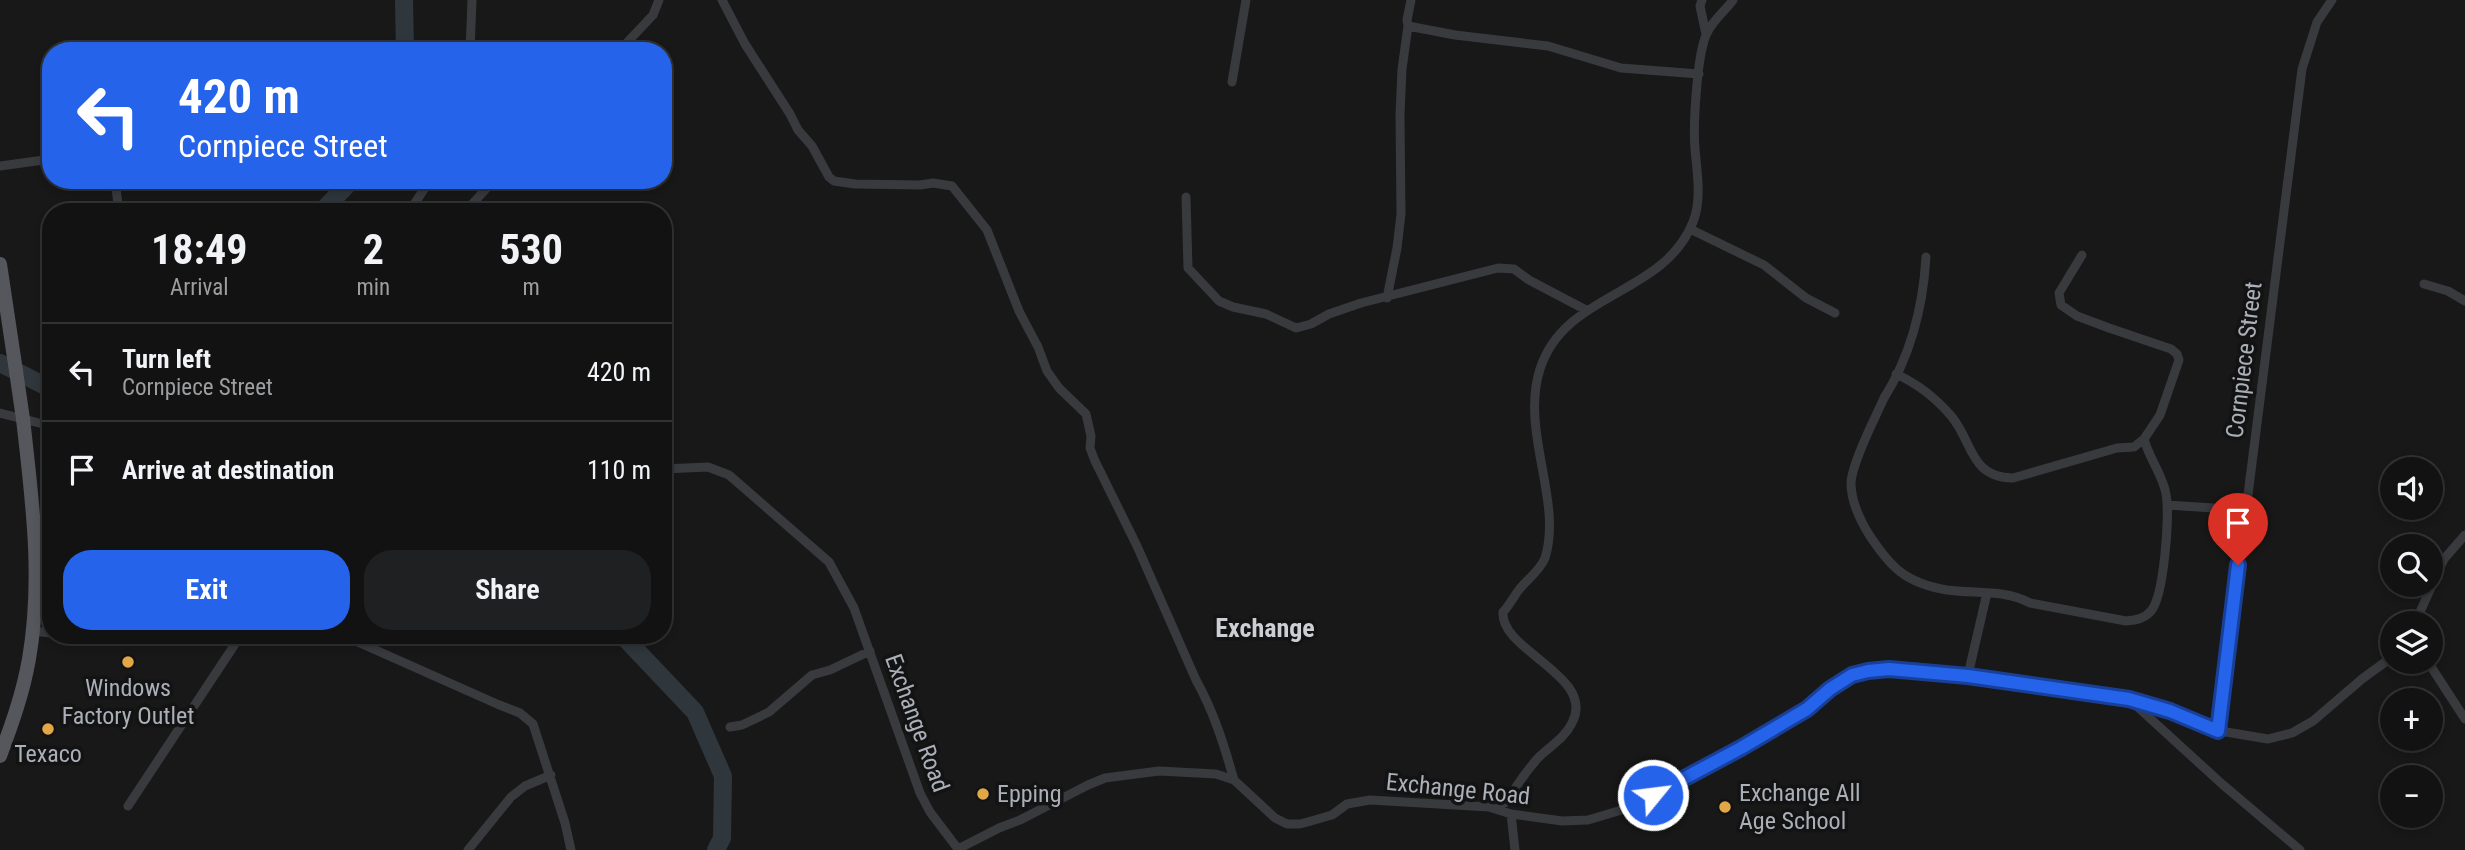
<!DOCTYPE html>
<html lang="en">
<head>
<meta charset="utf-8">
<style>
	:root { --surface:#121213; --page:#1f2021; --text:#f1f3f6; --muted:#9c9ea0; --line:#313233; --accent:#2563eb }
	body { margin:0; font-family:"Roboto Condensed",sans-serif; background:var(--page); color:var(--text); height:100vh; display:flex; flex-direction:column; font-size:26px; white-space:nowrap }
	* { box-sizing:border-box; margin:0 }
	p { font-size:23px; color:var(--muted) }
	.icon { flex:none; width:38px; height:38px; fill:none; stroke:currentColor; stroke-width:2; stroke-linecap:round; stroke-linejoin:round }
	.map { position:relative; flex:1; overflow:hidden }
	.sheet { position:absolute; left:42px; top:203px; width:630px; height:441px; display:flex; flex-direction:column; background:var(--surface); border-radius:28px; box-shadow:0 4px 10px #0003,0 0 0 2px var(--line) }
	.sheet>* { flex:none }
	.hud { position:absolute; left:42px; top:42px; width:630px; height:147px; border-radius:28px; box-shadow:0 4px 10px #0003,0 0 0 2px var(--line); background:#2563eb; color:#fff; overflow:hidden }
	.buttons { position:absolute; left:2380px; top:457px; display:grid; gap:14px }
	.buttons a { display:grid; place-items:center; width:63px; height:63px; border-radius:50%; background:var(--surface); box-shadow:0 4px 10px #0003,0 0 0 2px var(--line); font-size:35px }
	.pin { position:absolute; display:grid; place-items:center; width:60px; height:60px; color:#fff; margin:-72px -30px; border-radius:50% 50% 50% 0; rotate:-45deg; box-shadow:0 0 7px #0007 }
	.pin .icon { rotate:45deg }
	.me { position:absolute; width:77px; margin:-38px; rotate:61deg; stroke-linejoin:round; filter:drop-shadow(0 0 5px #0008) }
	.turn { display:flex; align-items:center; gap:24px; height:147px; padding:0 21px; font-size:32px }
	.turn .icon { width:91px; height:91px; stroke-width:2.5 }
	.turn b { display:block; font-size:49px; line-height:60px }
	.eta { display:flex; justify-content:space-evenly; align-items:center; height:119px; text-align:center }
	.eta b { font-size:42px; font-weight:700; line-height:49px }
	.cta { display:flex; gap:14px; margin-top:auto; padding:14px 21px }
	.cta a { flex:1; height:80px; border-radius:28px; background:var(--accent); color:#fff; font-size:28px; font-weight:700; line-height:80px; text-align:center }
	.cta a+a { background:var(--page); color:var(--text) }
	ul { padding:0; list-style:none }
	li { display:flex; align-items:center; gap:21px; height:98px; padding:0 21px; border-top:2px solid var(--line) }
	li div { flex:1 }
	li b { display:block; font-size:26px }
	li em { font-style:normal }
	.map>svg:first-child { display:block }
	.lines { fill:none; stroke-linecap:round; stroke-linejoin:round }
	.river { stroke:#2f373c; stroke-width:18 }
	.minor { stroke:#393a3e; stroke-width:9 }
	.primary { stroke:#55575d; stroke-width:14 }
	.primary-bridge { stroke:#55575d; stroke-width:14 }
	.route-casing { stroke:#184099; stroke-width:18 }
	.route { stroke:#2563eb; stroke-width:12 }
	.poi-dot { fill:#e2a847; stroke:#131314; stroke-width:2.5 }
	.labels { text-anchor:middle; stroke-width:7; stroke-linejoin:round; paint-order:stroke }
	.street-label { font-size:24px; fill:#abafb8; stroke:#131314 }
	.poi-label { font-size:24px; fill:#abafb8; stroke:#131314 }
	.neighbourhood-label { font-size:26px; font-weight:bold; fill:#ccced4; stroke:#131314 }
</style>
</head>
<body>
<div class="map">
<svg width="2465" height="850" viewBox="0 0 2465 850">
	<rect width="100%" height="100%" fill="#181819"/>
	<g class="lines">
		<!-- river -->
		<path class="river" d="M404,0l1,51
			M321,212l31,-32
			M0,363l51,26
			M622,635l73,77 28,64 -1,62 -6,12"/>
		<!-- minor -->
		<path class="minor" d="M722,0l23,44 45,70 8,16 14,16 17,31 5,4 21,3 65,1 13,-2 19,3 35,44 32,81 19,36 9,24 12,17 27,26 5,22 -1,12 5,13 42,85 59,134c18,32 28,65 38,100
			M1702,0l-2,6 6,28
			M1408,26l47,9 93,11 73,22 78,6
			M470,51l2,-51
			M619,51l34,-36 6,-15
			M1232,82l14,-82
			M0,166l51,-7
			M115,180l4,32
			M1186,197l2,71 31,33 14,6 33,7 30,14 15,-4 18,-10 32,-11 137,-35 16,1 15,11 57,30
			M409,212l21,-32
			M465,212l29,-32
			M1690,229l74,36 42,33 29,15
			M2082,255l-23,38 2,12 16,11 32,12 62,21 6,5 2,6 -19,55 -16,24
			M2424,284l24,7 17,10
			M1387,298l10,-50 4,-34 -1,-99 2,-46 6,-43 -1,-6 4,-20
			M1896,374c22,10 40,24 56,43 21,26 18,60 61,61l104,-30 17,-1 10,-8c5,19 19,37 22,55 4,21 -2,102 -15,117 -7,8 -15,9 -25,10l-96,-18c-25,-14 -55,-9 -83,-13 -42,-7 -57,-23 -79,-57 -9,-15 -17,-32 -17,-50 1,-20 24,-65 33,-85 27,-43 39,-90 42,-141
			M0,413l51,13
			M663,469l45,-2 21,8 100,87 25,46 66,185 10,19 28,37 41,-21 21,-8 68,-35 17,-7 54,-7 57,3 18,6 41,38 12,6h13l11,-3 21,-6 15,-11 23,-4 119,7 22,7 51,7 26,-1 47,-14 106,-58 66,-39 23,-20 22,-14 37,-6 79,6 161,24 41,12 50,20 48,8 24,-6 21,-12 49,-42 30,-22
			M2167,505l78,5
			M2415,623l29,-64 21,-24
			M33,631l18,2
			M93,635h17
			M342,635l155,69 23,9 13,11 32,99 6,27
			M2428,662l37,57
			M1968,675l19,-82
			M2131,701l91,83 78,66
			M730,727l12,-2 27,-13 43,-37 18,-5 40,-19
			M2218,731l84,-662 15,-47 15,-22
			M128,806l113,-171
			M1490,807c5,-2 12,-2 16,-5 5,-4 8,-13 12,-18 6,-9 13,-18 20,-26 12,-12 26,-19 34,-35 25,-47 -72,-72 -69,-111 6,-6 10,-14 15,-21 8,-11 22,-20 27,-33 18,-57 -25,-127 -5,-189 25,-78 123,-72 153,-147 9,-22 4,-50 2,-73 -2,-24 2,-96 12,-116 6,-13 18,-22 26,-33
			M1511,814l4,36
			M468,850l43,-53 14,-11 26,-11"/>
		<!-- primary -->
		<path class="primary" d="M0,264l16,107
			M0,756c12,-32 23,-63 29,-97 14,-81 3,-160 -6,-240"/>
		<!-- primary-bridge -->
		<path class="primary-bridge" d="M16,371l7,48"/>
	</g>
	<g class="lines">
		<defs>
			<path id="route" d="M1653,795l88,-47 66,-39 23,-20 22,-14 16,-4 21,-2 79,7 161,23 41,12 48,20 20,-166"/>
		</defs>
		<!-- route casing -->
		<use href="#route" class="route-casing"/>
		<!-- route -->
		<use href="#route" class="route"/>
	</g>
	<!-- markers -->
	<g class="poi-dot">
		<circle cx="128" cy="662" r="7"/>
		<circle cx="48" cy="729" r="7"/>
		<circle cx="983" cy="794" r="7"/>
		<circle cx="1725" cy="807" r="7"/>
	</g>
	<g class="labels">
		<!-- street labels -->
		<g class="street-label">
			<text transform="translate(2244 360) rotate(-83)" y="8">Cornpiece Street</text>
			<text transform="translate(917 723) rotate(70)" y="8">Exchange Road</text>
			<text transform="translate(1458 789) rotate(6)" y="8">Exchange Road</text>
		</g>
		<!-- poi labels -->
		<g class="poi-label">
			<text x="128" y="696">Windows<tspan x="128" dy="28">Factory Outlet</tspan></text>
			<text x="48" y="762">Texaco</text>
			<text x="1739" y="801" text-anchor="start">Exchange All<tspan x="1739" dy="28">Age School</tspan></text>
			<text x="997" y="802" text-anchor="start">Epping</text>
		</g>
		<!-- neighbourhood labels -->
		<g class="neighbourhood-label">
			<text x="1265" y="637">Exchange</text>
		</g>
	</g>
</svg>
<div class="buttons">
<a><svg class="icon" aria-label="sound" viewBox="0 0 24 24"><path d="M4 9h4l5-4v14l-5-4H4zM17 9q2 3 0 6"/></svg></a>
<a><svg class="icon" aria-label="search" viewBox="0 0 24 24"><circle cx="10" cy="10" r="6"/><path d="M15 15l6 6"/></svg></a>
<a><svg class="icon" aria-label="layers" viewBox="0 0 24 24"><path d="M12 4l9 5-9 5-9-5zM3 14l9 5 9-5"/></svg></a>
<a>+</a>
<a>−</a>
</div>
<div class="pin" style="left:2238px;top:565px;background:#d93025"><svg class="icon" aria-label="arrive" viewBox="0 0 24 24"><path d="M6 21V4h12l-3 4 3 4H6"/></svg></div>
<svg class="me" style="left:1653px;top:795px" viewBox="-20 -20 40 40"><circle r="17" fill="#2563eb" stroke="#fff" stroke-width="3"/><path d="M0-11L8 9 0 5-8 9z" fill="#fff"/></svg>
<div class="hud">
<div class="turn"><svg class="icon" aria-label="left" viewBox="0 0 24 24"><path d="M17 20v-9H6M10 6l-5 5 5 5"/></svg><div><b>420 m</b>Cornpiece Street</div></div>
</div>
<section class="sheet">
<div class="eta">
<div><b>18:49</b><p>Arrival</p></div>
<div><b>2</b><p>min</p></div>
<div><b>530</b><p>m</p></div>
</div>
<ul>
<li><svg class="icon" aria-label="left" viewBox="0 0 24 24"><path d="M17 20v-9H6M10 6l-5 5 5 5"/></svg><div><b>Turn left</b><p>Cornpiece Street</p></div><em>420 m</em></li>
<li><svg class="icon" aria-label="arrive" viewBox="0 0 24 24"><path d="M6 21V4h12l-3 4 3 4H6"/></svg><div><b>Arrive at destination</b></div><em>110 m</em></li>
</ul>
<div class="cta"><a>Exit</a><a>Share</a></div>
</section>
</div>
</body>
</html>
